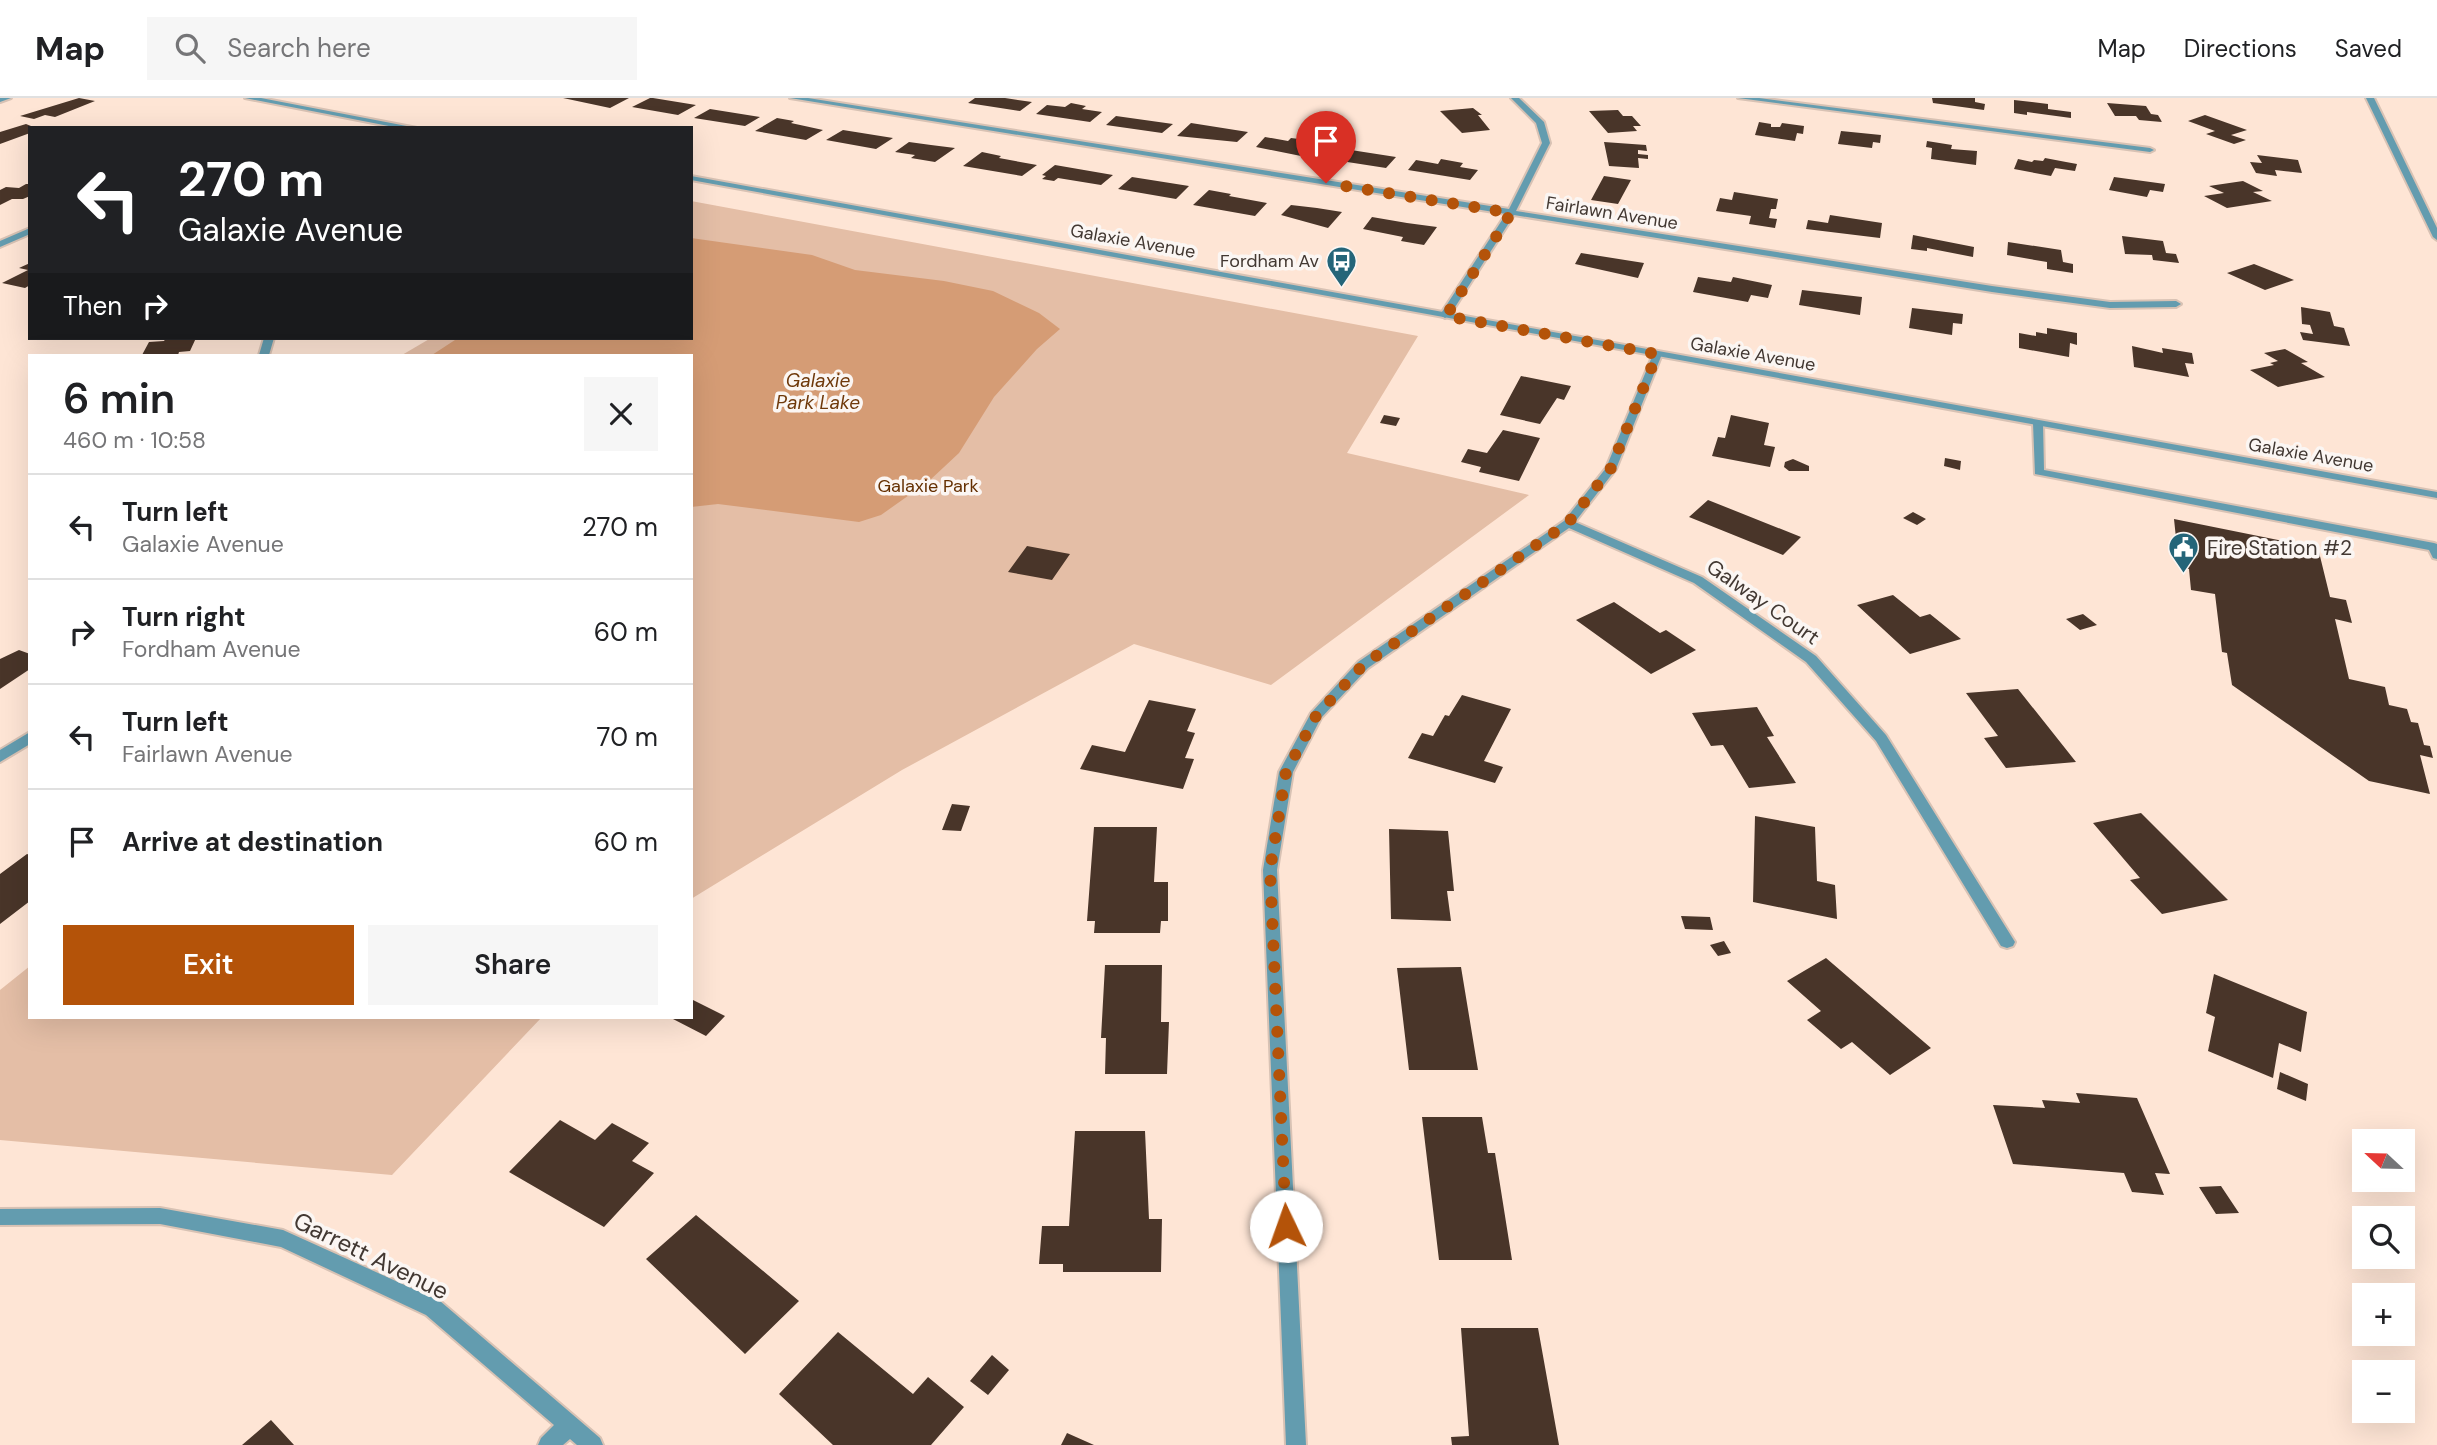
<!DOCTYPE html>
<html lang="en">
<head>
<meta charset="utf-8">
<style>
	:root { --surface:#fff; --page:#f6f6f6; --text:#202124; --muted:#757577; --line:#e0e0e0; --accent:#b45309 }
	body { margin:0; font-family:"DM Sans",sans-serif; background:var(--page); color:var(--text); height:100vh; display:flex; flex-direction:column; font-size:26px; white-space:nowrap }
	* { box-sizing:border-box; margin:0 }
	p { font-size:23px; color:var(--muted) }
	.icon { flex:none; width:38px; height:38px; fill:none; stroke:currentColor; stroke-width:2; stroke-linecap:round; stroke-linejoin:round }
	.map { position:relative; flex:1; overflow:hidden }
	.side { position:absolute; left:28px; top:256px; width:665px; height:665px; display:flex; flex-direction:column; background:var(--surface); border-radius:0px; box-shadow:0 7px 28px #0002 }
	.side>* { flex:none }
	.banner { position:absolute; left:28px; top:28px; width:665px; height:214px; border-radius:0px; box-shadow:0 7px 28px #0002; background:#202124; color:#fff; overflow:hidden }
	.needle { width:46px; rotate:292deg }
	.buttons { position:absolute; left:2352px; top:1031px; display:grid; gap:14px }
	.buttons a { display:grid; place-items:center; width:63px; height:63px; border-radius:0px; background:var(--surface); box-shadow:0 7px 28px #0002; font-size:35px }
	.pin { position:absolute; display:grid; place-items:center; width:60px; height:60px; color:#fff; margin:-72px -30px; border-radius:50% 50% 50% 0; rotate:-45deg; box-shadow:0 0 7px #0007 }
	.pin .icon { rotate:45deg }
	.me { position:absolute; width:77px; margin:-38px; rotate:357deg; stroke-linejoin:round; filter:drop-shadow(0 0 5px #0008) }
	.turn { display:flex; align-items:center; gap:24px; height:147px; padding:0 35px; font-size:32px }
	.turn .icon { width:91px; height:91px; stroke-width:2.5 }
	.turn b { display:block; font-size:49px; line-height:60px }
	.then { display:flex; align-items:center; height:66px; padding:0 35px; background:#0003; gap:14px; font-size:26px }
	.round { display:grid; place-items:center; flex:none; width:74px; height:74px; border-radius:0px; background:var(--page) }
	.overview { display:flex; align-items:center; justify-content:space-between; height:119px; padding:0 35px }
	h1 { font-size:42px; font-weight:600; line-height:52px }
	.action { display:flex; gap:14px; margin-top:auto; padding:14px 35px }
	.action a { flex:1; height:80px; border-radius:0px; background:var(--accent); color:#fff; font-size:28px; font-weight:600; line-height:80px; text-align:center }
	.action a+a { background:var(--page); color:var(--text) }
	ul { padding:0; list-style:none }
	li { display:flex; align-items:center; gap:21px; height:105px; padding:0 35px; border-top:2px solid var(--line) }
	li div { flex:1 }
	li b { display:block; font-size:26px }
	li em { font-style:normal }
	header { display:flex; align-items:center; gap:42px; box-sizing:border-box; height:98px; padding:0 35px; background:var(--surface); border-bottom:2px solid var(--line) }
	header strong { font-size:33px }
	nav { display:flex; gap:38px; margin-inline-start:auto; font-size:24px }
	.search { width:490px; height:63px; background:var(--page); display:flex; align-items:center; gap:18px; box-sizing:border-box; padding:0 24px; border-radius:0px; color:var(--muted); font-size:26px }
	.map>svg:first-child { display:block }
	.green { fill:#e4bea6 }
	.water { fill:#d59c75 }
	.building { fill:#493529 }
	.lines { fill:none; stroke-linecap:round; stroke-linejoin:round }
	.service-casing { stroke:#d8c2b4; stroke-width:4 }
	.minor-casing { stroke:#d8c2b4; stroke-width:4 }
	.tertiary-casing { stroke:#d8c2b4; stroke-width:4 }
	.service { fill:#639caf; fill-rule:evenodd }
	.minor { fill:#639caf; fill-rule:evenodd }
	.tertiary { fill:#639caf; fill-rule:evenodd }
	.route { stroke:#b45309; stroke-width:12; stroke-dasharray:0 21.6 }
	.labels { text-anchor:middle; stroke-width:7; stroke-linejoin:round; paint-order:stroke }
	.far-street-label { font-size:18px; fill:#423832; stroke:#fbf6f3 }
	.far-poi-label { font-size:18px; fill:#423832; stroke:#fbf6f3; text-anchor:end }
	.far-park-label { font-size:18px; fill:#642f00; stroke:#fbf6f3 }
	.far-water-label { font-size:19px; font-style:italic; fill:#6f390b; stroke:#fbf6f3 }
	.poi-label { font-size:21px; fill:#423832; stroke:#fbf6f3; text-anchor:start }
	.street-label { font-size:21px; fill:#423832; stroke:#fbf6f3 }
	.near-street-label { font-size:24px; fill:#423832; stroke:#fbf6f3 }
</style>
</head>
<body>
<header>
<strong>Map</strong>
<div class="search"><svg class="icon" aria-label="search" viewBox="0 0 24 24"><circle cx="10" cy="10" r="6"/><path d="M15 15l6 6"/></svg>Search here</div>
<nav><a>Map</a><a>Directions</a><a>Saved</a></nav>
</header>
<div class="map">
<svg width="2437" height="1347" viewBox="0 0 2437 1347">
	<rect width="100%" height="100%" fill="#fee5d5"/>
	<!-- green -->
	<path class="green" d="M691,103l727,135 -71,117 182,42 -258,190 -137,-41 -232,126 -211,129v-544h-289l29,-17h260z
		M30,868v51h512l-150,158 -392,-35v-150z"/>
	<!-- water -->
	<path class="water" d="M691,140l121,17 43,15 89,11 49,10 46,22 21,16 -23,20 -43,48 -35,56 -30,28 -48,34 -22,7 -141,-18 -27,3v-152h-259l26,-17h233z"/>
	<!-- building -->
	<path class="building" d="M79,0l16,3 -40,16 -10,-2 -11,4 -14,-3z
		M563,0h66l-19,10z
		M650,0h3l43,7 -18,10 -46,-8z
		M975,0h30l27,4 -12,9 -52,-8z
		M1932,0h43v4l10,2 -1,6 -51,-7z
		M2014,2l34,4v5l23,3v6l-44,-6v3l-13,-2z
		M1071,5l15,3 -4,3 20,3 -12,10 -54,-8 11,-9 18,2z
		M2107,5l39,3 5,8 7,1 4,7 -23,-2 -3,-4h-21z
		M1473,10l9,7h-4l12,15 -28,3 -22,-22z
		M710,11l50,8 -15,9 -51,-8z
		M1618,12l5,6h9l9,10h-8l4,5 -29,2 -19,-22z
		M2205,17l42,15 -16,5 15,5 -12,4 -28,-10 9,-3 -27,-10z
		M1116,18l57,8 -11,9 -56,-8z
		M777,20l17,3 -3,2 32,7 -17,10 -51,-9z
		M1759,24l12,2v3h9l2,-4 22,3 -1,8 -6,-1 -2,8 -40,-6z
		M1191,25l57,9 -11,10 -60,-6z
		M26,26l10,4h-6v5l-30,11v-12z
		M843,32l50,8 -17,11 -50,-9z
		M1841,33l40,4 -1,8 -7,-1 -1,6 -34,-4z
		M1265,39l23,4 3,-3 24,3 -14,15 -45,-9z
		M1927,43l25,4 -1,4 26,2 -1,14 -45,-6 1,-11 -6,-1z
		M909,44l22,3 24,3 -20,14 -24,-4 4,-3 -20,-3z
		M1604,44l42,3 1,6 -9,-1v4l10,1v4l-10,-1 1,10 -30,-2z
		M1338,50l58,9 -10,11 -58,-9z
		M982,54l19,4 -2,2 38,7 -15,11 -59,-10z
		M2257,57l41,5 4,13 -27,-3 2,6 -21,-3 -6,-11 12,1z
		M2045,60l21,4 11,2 -2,7 -20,-3 -4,8 -37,-7 4,-10 14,3 2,-2 9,1z
		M1441,61l22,4 -3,4 18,3 -8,10 -62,-10 8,-10 22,4z
		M1055,67l58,10 -12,10 -43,-7 -4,3 -12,-2 4,-3 -4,-1z
		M1604,78l27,4 -13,24 -27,-4z
		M1132,79l57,9 -13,13 -58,-10z
		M2114,79l51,7 -2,8 -13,-2 -3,7 -38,-7z
		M2243,83l20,10 -10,1 19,9 -45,7 -23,-12 20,-3 -15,-7z
		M26,86h4v12l-7,3h-11l-12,6v-15l6,-3 13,1z
		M1209,92l22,4 -2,2 38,7 -12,13 -62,-11z
		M1734,94l44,7 -2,10h-5l-2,9 8,1 -2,9 -26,-4 2,-8 -35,-5 4,-13 12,2z
		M1291,107l26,3 25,4 -14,16 -47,-13z
		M1830,117l52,8 -2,15 -74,-9 2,-9 20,3z
		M1372,119l35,6 30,4 -13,18 -23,-4 2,-4 -40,-8z
		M1913,137l61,12 -1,10 -46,-9v3l-16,-2z
		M2122,138l41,5 3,12 10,1 3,9 -26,-3 -1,-5 -27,-1z
		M2008,144l53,8 2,12 10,2v9l-26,-4v-7l-40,-7z
		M1581,155l63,10 -6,15 -63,-14z
		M30,165v22l-5,3 -23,-5 26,-13 -9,-2z
		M2254,166l40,16 -29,10 -38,-17z
		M1698,179l33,5 2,-5 39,8 -4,13 -17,-3 -3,7 -55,-10z
		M1802,192l60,7 -2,18 -61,-10z
		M2301,209l29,5 4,14 10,2 6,18 -47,-6 -3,-8 13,2 -3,-9 -8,-1z
		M1912,210l51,6 -1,10 -9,-1 -1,12 -43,-7z
		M2047,230l30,5v12l-7,-2 -1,14 -50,-9v-15l17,3v-4l11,2z
		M166,240h30l-6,13 -11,1 -1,3h-36l7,-13 15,-1z
		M2132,248l31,7 -1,-5 30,5 2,11 -9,-1 4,14 -55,-10z
		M2285,251l23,13 -7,1 24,14 -47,10 -28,-17 24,-5 -4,-2 8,-2 -14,-8z
		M1521,278l50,10 -7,14 -7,-2 -17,26 -40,-9z
		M1384,317l16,3 -4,8 -16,-3z
		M1731,317l38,8 -5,22 11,2 -5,20 -58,-11 6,-19 7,1z
		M1503,332l37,8 -21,43 -40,-9 2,-5 -20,-5 7,-13 19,4z
		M1945,360l16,3 -1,9 -16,-4z
		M1793,361l16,7v5h-20l-5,-4 1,-5z
		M1708,402l93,37 -18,18 -94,-38z
		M1913,414l13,7 -9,6 -14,-7z
		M2174,421l144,29 12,49 16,3 6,23 -17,-4 14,60 36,8 4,18 18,4 4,13 7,1 6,22 6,1 3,12 -13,-3 10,39 -61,-13 -137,-96 -5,-32 -5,-1 -7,-58 -24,-4 -2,-21 -10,-2z
		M1027,448l43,8 -18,26 -44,-8z
		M1893,497l27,22 10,-3 31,25 -51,15 -53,-49z
		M1614,504l46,31 6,-3 30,20 -45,24 -75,-54z
		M2083,516l14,11 -17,5 -14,-11z
		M19,552l11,4v15l-30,20v-30z
		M2018,591l58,73 -70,6 -22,-30 14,-2 -32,-43z
		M1462,597l49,14 -27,52 19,6 -8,16 -87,-25 14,-25 11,3 12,-21 4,1z
		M1149,602l47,9 -9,22 8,2 -10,25 9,1 -11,30 -103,-20 12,-24 33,7z
		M1757,609l17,29 -7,1 29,46 -47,5 -26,-43 -12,1 -19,-33z
		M952,706l18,2 -9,25 -19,-1z
		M2141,715l87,87 -66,14 -32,-34 10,-2 -47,-55z
		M1755,718l60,11 2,54 18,4 2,34 -84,-17z
		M1094,729h63l-3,55h14v39h-7l-1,12h-66l1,-12h-8z
		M1389,731l59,2 6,60h-7l4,30 -60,-2z
		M27,756l3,1v46l-30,23v-50z
		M1681,818l29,1 3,13 -28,-1z
		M1724,843l7,12 -13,3 -8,-11z
		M1826,860l105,90 -41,27 -38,-33 -11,7 -34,-29 14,-9 -34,-30z
		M1105,867h57l-1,57h8l-2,52h-62l1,-36h-5z
		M1461,869l17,103h-69l-12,-102z
		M2214,876l93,38 -6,40 -22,-9 -6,35 -65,-27 7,-34 -9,-4z
		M691,901l34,17 -19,20 -33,-17 2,-2h16z
		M2280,974l28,12 -2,17 -29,-12z
		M2076,995l61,5 33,76 -15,-1 9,22 -32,-3 -8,-19 -111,-9 -20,-59 52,3 -3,-8 38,3z
		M1422,1019h60l6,36h7l17,107h-73z
		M560,1022l35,20 17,-17 37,20 -17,18 22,12 -50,54 -95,-55z
		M1075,1033h70l4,88h13l-1,53h-98v-8h-24l3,-38h27z
		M2221,1088l18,27 -23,1 -17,-27z
		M696,1117l103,86 -54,53 -99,-95z
		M1461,1230h77l21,117h-107l-1,-8 18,-1z
		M838,1234l75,62 15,-17 36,30 -33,38h-98l-54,-51z
		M992,1257l17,15 -21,25 -18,-14z
		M271,1322l23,25h-52z
		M1067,1335l27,12h-33z"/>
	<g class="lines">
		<defs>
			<path id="service" d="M2038,322l5,3 1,47 390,73 3,1v15l-4,-1 -4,-8 -394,-76 -2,-51z"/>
			<path id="minor" d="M0,0h11l-11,4z
				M790,0h18l701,111 33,-66 -6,-20 -25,-25h8l25,24 6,21 -34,68 476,75 118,16 66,-1 5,3 -5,3 -66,1 -118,-16 -478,-77 -64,100 -5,3 -5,-3 66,-101z
				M1738,0h21l391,50 4,2 -4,2z
				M30,130v6l-30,13v-6z
				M264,240h10l-5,17h-10z
				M1654,254l8,2 -46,115 -41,53 127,55 114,79 70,79 129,207 -2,4 -6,2 -6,-2 -125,-205 -70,-79 -112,-79 -125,-55 -201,140 -47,50 -28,54 -16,98 29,575h-20l-23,-575 16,-98 32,-59 47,-51 206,-141 42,-53z
				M30,634v12l-30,18v-12z
				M160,1110l123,22 157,71 160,137 3,7h-26l-7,-6 -7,6h-25l3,-7 13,-13 -128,-110 -145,-68 -121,-23 -160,1v-16z"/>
			<path id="tertiary" d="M245,0h16l156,30h-18z
				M2366,0h8l63,130v12l-4,-3z
				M691,78l1746,316v6l-1746,-318z"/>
		</defs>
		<!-- service casing -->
		<use href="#service" class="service-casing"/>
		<!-- minor casing -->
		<use href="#minor" class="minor-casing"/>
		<!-- tertiary casing -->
		<use href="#tertiary" class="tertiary-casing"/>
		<!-- service -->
		<use href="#service" class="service"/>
		<!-- minor -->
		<use href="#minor" class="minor"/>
		<!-- tertiary -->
		<use href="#tertiary" class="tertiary"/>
	</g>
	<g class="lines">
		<!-- route -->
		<path class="route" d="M1286,1128l-16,-356 16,-98 30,-56 47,-51 205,-142 43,-55 46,-114 -211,-38 65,-103 -185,-30"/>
	</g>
	<!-- icons -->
	<defs>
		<symbol id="bus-pin" viewBox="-11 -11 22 30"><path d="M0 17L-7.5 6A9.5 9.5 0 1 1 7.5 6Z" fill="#246579" stroke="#fbf6f3"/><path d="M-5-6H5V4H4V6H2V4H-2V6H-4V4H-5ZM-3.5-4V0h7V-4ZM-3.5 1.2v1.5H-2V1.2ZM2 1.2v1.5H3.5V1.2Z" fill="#fff"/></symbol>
		<symbol id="civic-pin" viewBox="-11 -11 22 30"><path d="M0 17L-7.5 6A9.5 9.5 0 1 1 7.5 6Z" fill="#246579" stroke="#fbf6f3"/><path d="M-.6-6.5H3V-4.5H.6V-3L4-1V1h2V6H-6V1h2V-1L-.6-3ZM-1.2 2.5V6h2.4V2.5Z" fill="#fff"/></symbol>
	</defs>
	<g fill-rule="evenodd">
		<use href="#bus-pin" x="1324" y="146" width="35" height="47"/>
		<use href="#civic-pin" x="2166" y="432" width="35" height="47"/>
	</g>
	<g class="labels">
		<!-- far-street labels -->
		<g class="far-street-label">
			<text transform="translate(1612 115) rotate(9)" y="6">Fairlawn Avenue</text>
			<text transform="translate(1133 143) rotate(10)" y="6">Galaxie Avenue</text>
			<text transform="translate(1753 256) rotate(10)" y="6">Galaxie Avenue</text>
			<text transform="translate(2311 357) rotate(10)" y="6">Galaxie Avenue</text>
		</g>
		<!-- far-poi labels -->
		<g class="far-poi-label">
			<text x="1319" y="169">Fordham Av</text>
		</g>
		<!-- far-park labels -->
		<g class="far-park-label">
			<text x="928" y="394">Galaxie Park</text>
		</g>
		<!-- far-water labels -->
		<g class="far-water-label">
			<text x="818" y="289">Galaxie<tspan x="818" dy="22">Park Lake</tspan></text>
		</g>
		<!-- poi labels -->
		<g class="poi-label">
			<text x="2207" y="457">Fire Station #2</text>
		</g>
		<!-- street labels -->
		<g class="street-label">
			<text transform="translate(1763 504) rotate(35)" y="7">Galway Court</text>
		</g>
		<!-- near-street labels -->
		<g class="near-street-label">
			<text transform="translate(371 1158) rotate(26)" y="8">Garrett Avenue</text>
		</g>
	</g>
</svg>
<div class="buttons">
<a><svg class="needle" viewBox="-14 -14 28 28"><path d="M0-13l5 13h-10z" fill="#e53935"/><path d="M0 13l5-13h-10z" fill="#757577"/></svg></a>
<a><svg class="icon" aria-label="search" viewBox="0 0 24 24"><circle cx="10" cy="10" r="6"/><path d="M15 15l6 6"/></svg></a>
<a>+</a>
<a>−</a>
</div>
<div class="pin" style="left:1326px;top:85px;background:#d93025"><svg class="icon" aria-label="arrive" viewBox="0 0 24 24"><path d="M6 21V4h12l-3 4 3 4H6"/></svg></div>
<svg class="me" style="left:1286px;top:1128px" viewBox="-20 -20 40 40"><circle r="19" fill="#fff"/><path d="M0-13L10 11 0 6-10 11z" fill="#b45309"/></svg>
<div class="banner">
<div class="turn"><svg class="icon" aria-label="left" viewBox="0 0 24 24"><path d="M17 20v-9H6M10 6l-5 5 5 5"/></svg><div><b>270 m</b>Galaxie Avenue</div></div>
<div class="then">Then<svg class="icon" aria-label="right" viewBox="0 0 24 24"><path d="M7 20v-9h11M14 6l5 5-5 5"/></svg></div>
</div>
<section class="side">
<div class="overview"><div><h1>6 min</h1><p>460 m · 10:58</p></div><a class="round"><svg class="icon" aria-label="close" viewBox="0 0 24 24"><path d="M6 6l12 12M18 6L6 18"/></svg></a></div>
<ul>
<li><svg class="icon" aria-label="left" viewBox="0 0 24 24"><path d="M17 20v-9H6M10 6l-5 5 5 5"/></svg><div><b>Turn left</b><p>Galaxie Avenue</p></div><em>270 m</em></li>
<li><svg class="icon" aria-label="right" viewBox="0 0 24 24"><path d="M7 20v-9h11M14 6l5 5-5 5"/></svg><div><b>Turn right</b><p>Fordham Avenue</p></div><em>60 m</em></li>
<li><svg class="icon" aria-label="left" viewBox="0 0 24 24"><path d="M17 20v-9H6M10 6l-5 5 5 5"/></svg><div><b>Turn left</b><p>Fairlawn Avenue</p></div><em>70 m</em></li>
<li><svg class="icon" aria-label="arrive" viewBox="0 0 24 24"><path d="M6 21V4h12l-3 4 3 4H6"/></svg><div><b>Arrive at destination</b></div><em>60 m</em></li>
</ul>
<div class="action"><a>Exit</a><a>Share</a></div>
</section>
</div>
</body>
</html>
